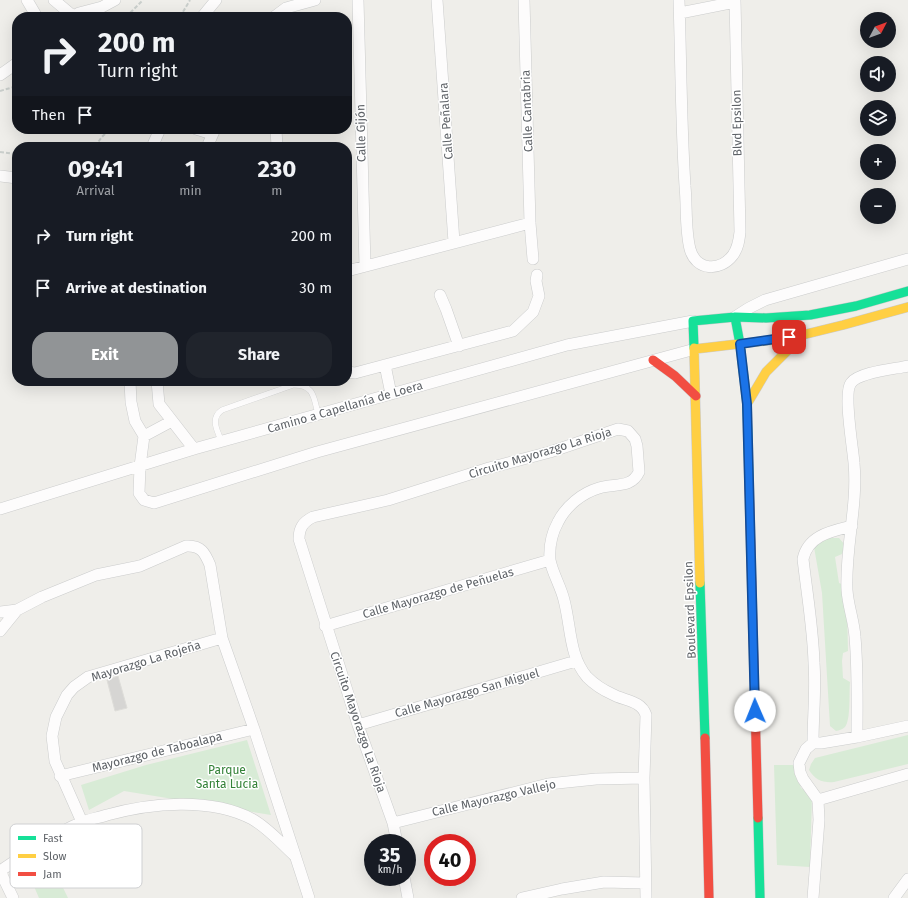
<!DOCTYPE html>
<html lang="en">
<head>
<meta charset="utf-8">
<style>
	:root { --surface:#171b24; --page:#20242c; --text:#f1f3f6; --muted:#9ea1a6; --accent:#919496 }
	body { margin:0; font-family:"Fira Sans",sans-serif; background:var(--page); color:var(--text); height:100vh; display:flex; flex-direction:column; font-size:15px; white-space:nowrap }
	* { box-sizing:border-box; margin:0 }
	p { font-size:13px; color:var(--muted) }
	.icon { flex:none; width:22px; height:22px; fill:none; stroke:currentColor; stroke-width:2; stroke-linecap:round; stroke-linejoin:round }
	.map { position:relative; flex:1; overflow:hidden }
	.details { position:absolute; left:12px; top:142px; width:340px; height:244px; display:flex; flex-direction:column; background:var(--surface); border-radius:16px; box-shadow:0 4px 16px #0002 }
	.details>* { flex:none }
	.hud { position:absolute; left:12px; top:12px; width:340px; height:122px; border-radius:16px; box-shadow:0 4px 16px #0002; background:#171b24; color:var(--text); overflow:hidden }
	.needle { width:26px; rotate:49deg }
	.fabs { position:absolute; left:860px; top:12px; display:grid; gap:8px }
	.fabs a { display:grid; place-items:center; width:36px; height:36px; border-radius:50%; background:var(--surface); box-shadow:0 4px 16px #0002; font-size:20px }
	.speed { position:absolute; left:364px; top:834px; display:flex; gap:8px; font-size:20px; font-weight:700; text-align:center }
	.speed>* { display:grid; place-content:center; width:52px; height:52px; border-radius:50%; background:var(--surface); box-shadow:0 4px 16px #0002; line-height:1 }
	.speed small { font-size:10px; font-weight:400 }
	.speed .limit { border:6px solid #d22; background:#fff; color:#111 }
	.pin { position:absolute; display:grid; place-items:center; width:34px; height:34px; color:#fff; margin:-17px; border-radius:8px; box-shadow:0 2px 6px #0006 }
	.me { position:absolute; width:44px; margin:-22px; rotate:359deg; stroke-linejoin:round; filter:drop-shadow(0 0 3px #0008) }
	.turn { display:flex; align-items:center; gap:14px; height:84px; padding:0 20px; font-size:18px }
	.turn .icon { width:52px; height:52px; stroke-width:2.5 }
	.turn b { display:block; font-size:28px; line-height:34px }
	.then { display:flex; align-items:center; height:38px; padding:0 20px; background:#0003; gap:8px; font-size:15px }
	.eta { display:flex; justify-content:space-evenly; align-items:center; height:68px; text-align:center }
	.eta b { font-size:24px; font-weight:700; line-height:28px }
	.cta { display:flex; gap:8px; margin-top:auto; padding:8px 20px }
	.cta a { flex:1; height:46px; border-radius:16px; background:var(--accent); color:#fff; font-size:16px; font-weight:700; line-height:46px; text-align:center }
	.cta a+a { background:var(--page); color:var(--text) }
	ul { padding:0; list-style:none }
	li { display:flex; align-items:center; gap:12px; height:52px; padding:0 20px }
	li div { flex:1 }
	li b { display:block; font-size:15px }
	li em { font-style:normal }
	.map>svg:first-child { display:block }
	.green { fill:#d8ebd6 }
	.building { fill:#d6d5d3; stroke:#deddd9 }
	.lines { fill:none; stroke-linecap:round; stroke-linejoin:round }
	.lane-casing { stroke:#cbcccc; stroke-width:6 }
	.street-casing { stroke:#cbcccc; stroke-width:12 }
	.fast-casing { stroke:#cacacb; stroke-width:10 }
	.slow-casing { stroke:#cacacb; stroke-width:10 }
	.jam-casing { stroke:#cacacb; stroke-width:10 }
	.path { stroke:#cacfcc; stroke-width:2; stroke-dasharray:4 2; stroke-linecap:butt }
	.lane { stroke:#fdfcfc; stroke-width:5.5 }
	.street { stroke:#fdfcfc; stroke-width:11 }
	.fast { stroke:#16e098; stroke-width:9 }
	.slow { stroke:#ffcf43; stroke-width:9 }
	.jam { stroke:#f24e42; stroke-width:9 }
	.route-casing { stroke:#114b97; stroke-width:10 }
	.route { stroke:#1a73e8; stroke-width:7 }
	.labels { text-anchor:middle; stroke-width:3; stroke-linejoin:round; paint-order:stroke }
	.street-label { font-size:12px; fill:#5f6368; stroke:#fff }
	.park-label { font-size:12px; fill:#348238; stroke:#fff }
	.key { fill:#fff; stroke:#cfd0d2; stroke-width:1 }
	.key-label { font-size:11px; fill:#5f6368 }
</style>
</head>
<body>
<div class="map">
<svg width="908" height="898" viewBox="0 0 908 898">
	<rect width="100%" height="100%" fill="#efeeea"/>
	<!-- green -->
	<path class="green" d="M826,538h13l6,7 -3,9 -7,3 4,26 5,2 3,24 1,42 -5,2 -1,8 1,17 7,4c-1,10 1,38 -5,45 -3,3 -6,3 -9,4l-6,-5 -8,-133 -8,-46z
		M908,735v29l-74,18c-11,1 -19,-2 -25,-12l2,-6 4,-6z
		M247,740l24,75 -147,-24 -35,19 -8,-25 65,-20z
		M774,765h20l7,23 11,8 -2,71 -33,-2z
		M46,853l22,45h-29l-9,-21 -9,2 -2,-6z"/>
	<!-- building -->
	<path class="building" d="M118,676l9,32 -12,3 -8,-31z"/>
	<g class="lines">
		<defs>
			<path id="lane" d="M222,442c-5,-11 -12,-24 0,-32l71,-25c21,-1 21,13 25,29"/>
			<path id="street" d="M27,0l10,17
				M54,0l19,16
				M358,0l7,266
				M437,0l17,242
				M524,0l6,223 3,36
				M679,0c2,62 2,124 6,186 2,20 0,43 5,63 6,22 30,23 43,6 5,-7 6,-14 7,-23l-5,-232
				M680,13l55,-11
				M72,17l7,-4 23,-6 13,-7
				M202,17l14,-17
				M274,17l12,-9 29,-8
				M0,75l17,-12
				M196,129l16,5
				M276,129l1,18
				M152,147l8,-18
				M207,147l8,-18
				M0,176l17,2
				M347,271l183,-48
				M440,295l6,14 13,37
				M735,317l14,-9 16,-8 143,-41
				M385,365l6,29
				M347,372l8,1 158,-42 20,-19 6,-16 -3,-15 1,-6
				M130,381l1,21 4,19 9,15 -4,30 -1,27 5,7 10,3 163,-51 378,-103
				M157,381l2,23 35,45
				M144,436l28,-15
				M0,509l194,-60 373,-104 126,-24
				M0,612l17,-2 25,-13 54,-22 44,-9 46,-20c15,-1 19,7 24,19l12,73 32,91 55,169
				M325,626l225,-66
				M0,631l17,-21
				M358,725l218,-64
				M857,737c0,-33 1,-66 -2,-100 -1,-16 -7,-31 -8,-47 -2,-43 11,-84 7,-127 -1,-15 -11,-70 -3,-80 8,-11 44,-14 57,-17
				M813,743h8l36,-6 51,-11
				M60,776l194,-47
				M818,800l90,-26
				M82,822l-27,-61 -3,-25 4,-19 11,-22 7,-8 14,-10 134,-39
				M393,823l155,-39 48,-5 48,-1
				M397,843l-4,-20 -35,-98 -59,-186c0,-11 4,-17 14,-22l75,-17 101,-32 61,-16 68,-23 10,2 7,8 2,7 2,26c-8,17 -25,11 -40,16 -17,5 -33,18 -41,34 -6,11 -9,25 -8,38 2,12 11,27 14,40 7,26 5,56 23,77 7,7 16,13 25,17 12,7 29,6 34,21l-2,63 2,120
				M0,871c26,-17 51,-36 80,-48 9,-4 18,-5 27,-8 44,-12 103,-18 145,4 16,9 29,24 42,36
				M0,871l13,27
				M404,877l4,21
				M522,898l40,-9 42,-7 41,1
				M813,898l6,-78 -1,-20 -15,-21 -3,-7 -1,-9 7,-14 7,-6c0,-27 3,-53 1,-80 -1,-35 -7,-69 -11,-104 5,-24 29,-28 49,-33
				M894,898l14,-19"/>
			<path id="fast" d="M735,317l5,27 7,60 2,76
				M694,348l-1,-27 42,-4 31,1 44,-3 46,-9 52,-15
				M700,583l5,155
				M758,818l2,80"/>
			<path id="slow" d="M694,348l6,235
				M695,349l95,-11 53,-13 65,-18
				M747,404l19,-32 37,-37"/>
			<path id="jam" d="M653,360l22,16 21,20
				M749,480l9,338
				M705,738l4,160"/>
		</defs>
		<!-- lane casing -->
		<use href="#lane" class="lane-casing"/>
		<!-- street casing -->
		<use href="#street" class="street-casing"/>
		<!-- fast casing -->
		<use href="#fast" class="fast-casing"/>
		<!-- slow casing -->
		<use href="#slow" class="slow-casing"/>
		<!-- jam casing -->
		<use href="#jam" class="jam-casing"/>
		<!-- path -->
		<path class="path" d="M126,17l17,-17
			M180,17l10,-17
			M0,91l17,-5
			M96,147c3,-8 9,-15 18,-18
			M0,152l17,2"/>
		<!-- lane -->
		<use href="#lane" class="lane"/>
		<!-- street -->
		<use href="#street" class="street"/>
		<!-- fast -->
		<use href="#fast" class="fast"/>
		<!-- slow -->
		<use href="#slow" class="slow"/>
		<!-- jam -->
		<use href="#jam" class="jam"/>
	</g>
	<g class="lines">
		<defs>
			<path id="route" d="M755,711l-8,-307 -7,-60 49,-7"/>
		</defs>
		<!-- route casing -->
		<use href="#route" class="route-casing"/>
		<!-- route -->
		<use href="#route" class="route"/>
	</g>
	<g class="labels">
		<!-- street labels -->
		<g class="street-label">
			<text transform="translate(527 111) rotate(-92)" y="4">Calle Cantabria</text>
			<text transform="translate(446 121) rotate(-94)" y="4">Calle Peñalara</text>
			<text transform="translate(737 123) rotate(-91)" y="4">Blvd Epsilon</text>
			<text transform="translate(361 133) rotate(-91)" y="4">Calle Gijón</text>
			<text transform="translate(345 407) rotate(-16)" y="4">Camino a Capellanía de Loera</text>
			<text transform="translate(540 453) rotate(-17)" y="4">Circuito Mayorazgo La Rioja</text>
			<text transform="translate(438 593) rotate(-16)" y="4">Calle Mayorazgo de Peñuelas</text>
			<text transform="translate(690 610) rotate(-92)" y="4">Boulevard Epsilon</text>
			<text transform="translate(146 661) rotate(-17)" y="4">Mayorazgo La Rojeña</text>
			<text transform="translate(467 693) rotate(-16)" y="4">Calle Mayorazgo San Miguel</text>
			<text transform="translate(358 722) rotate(71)" y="4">Circuito Mayorazgo La Rioja</text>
			<text transform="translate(157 752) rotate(-14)" y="4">Mayorazgo de Taboalapa</text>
			<text transform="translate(494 798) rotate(-13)" y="4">Calle Mayorazgo Vallejo</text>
		</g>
		<!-- park labels -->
		<g class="park-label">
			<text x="227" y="774">Parque<tspan x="227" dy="14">Santa Lucia</tspan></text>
		</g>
	</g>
	<!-- legend -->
	<rect x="10" y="824" width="132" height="64" rx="6" class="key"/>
	<rect x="18" y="836" width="18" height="4" fill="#16e098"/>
	<rect x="18" y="854" width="18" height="4" fill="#ffcf43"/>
	<rect x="18" y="872" width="18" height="4" fill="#f24e42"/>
	<g class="key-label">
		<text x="43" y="842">Fast</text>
		<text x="43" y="860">Slow</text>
		<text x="43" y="878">Jam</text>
	</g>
</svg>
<div class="fabs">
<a><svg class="needle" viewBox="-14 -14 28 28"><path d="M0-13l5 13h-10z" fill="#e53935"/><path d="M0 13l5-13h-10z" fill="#9ea1a6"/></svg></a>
<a><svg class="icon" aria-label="sound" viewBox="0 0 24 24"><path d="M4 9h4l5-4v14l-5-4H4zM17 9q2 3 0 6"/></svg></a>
<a><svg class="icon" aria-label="layers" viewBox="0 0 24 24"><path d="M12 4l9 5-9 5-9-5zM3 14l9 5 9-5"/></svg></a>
<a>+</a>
<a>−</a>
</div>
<div class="speed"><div>35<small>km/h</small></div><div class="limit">40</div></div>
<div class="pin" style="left:789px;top:337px;background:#d93025"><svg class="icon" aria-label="arrive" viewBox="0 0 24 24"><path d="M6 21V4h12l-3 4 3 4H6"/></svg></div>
<svg class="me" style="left:755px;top:711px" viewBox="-20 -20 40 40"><circle r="19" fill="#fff"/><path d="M0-13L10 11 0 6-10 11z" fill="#1a73e8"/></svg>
<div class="hud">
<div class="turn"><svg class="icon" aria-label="right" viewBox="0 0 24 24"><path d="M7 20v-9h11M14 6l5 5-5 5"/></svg><div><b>200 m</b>Turn right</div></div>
<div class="then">Then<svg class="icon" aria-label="arrive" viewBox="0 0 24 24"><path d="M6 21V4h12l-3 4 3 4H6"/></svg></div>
</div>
<section class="details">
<div class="eta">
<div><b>09:41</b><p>Arrival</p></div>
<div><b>1</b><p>min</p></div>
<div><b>230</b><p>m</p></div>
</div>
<ul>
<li><svg class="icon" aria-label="right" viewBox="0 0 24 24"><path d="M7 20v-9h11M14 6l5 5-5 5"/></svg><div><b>Turn right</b></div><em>200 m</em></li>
<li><svg class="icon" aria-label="arrive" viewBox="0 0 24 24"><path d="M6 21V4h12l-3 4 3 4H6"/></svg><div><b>Arrive at destination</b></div><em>30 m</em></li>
</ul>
<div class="cta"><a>Exit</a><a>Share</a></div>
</section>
</div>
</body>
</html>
